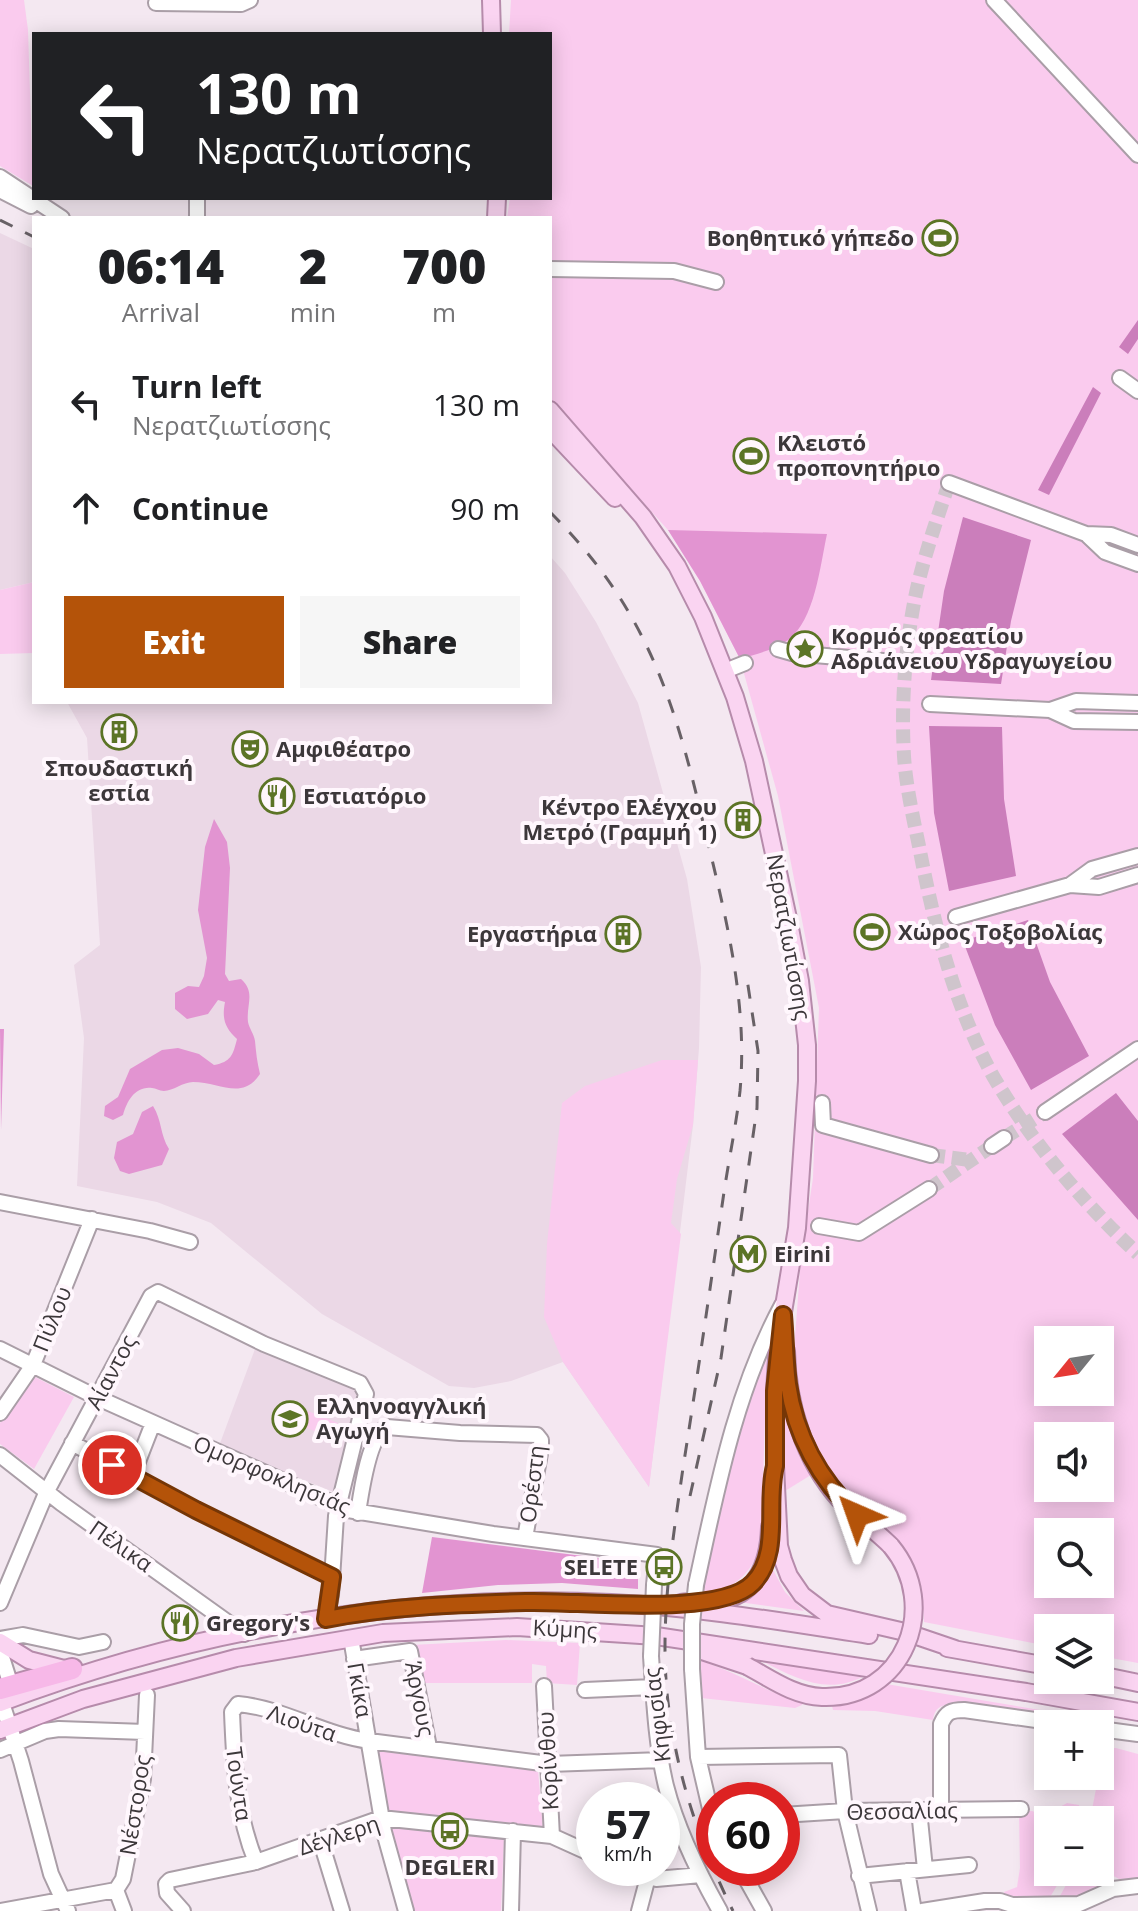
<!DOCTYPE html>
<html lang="en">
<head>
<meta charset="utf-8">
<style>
	:root { --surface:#fff; --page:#f6f6f6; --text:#202124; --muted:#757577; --accent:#b45309 }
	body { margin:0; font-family:"Open Sans",sans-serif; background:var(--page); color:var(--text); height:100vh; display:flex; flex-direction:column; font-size:30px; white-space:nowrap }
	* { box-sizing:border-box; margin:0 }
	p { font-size:26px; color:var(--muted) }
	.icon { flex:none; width:44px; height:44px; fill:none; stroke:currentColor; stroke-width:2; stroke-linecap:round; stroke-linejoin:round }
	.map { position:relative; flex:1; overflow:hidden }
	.details { position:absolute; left:32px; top:216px; width:520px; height:488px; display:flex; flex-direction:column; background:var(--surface); border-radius:0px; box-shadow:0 4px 20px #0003 }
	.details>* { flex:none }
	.hud { position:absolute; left:32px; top:32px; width:520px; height:168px; border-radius:0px; box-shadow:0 4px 20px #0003; background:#202124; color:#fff; overflow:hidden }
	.needle { width:52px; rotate:240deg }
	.buttons { position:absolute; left:1034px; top:1326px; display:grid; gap:16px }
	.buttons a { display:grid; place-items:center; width:80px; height:80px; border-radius:0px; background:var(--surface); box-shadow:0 4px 20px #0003; font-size:40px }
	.speed { position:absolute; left:576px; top:1782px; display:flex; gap:16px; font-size:40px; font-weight:700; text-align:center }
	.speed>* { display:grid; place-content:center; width:104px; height:104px; border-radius:50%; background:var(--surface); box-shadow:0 4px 20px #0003; line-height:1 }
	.speed small { font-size:20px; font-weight:400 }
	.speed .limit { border:12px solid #d22; background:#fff; color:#111 }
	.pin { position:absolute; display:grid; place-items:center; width:68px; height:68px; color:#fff; margin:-34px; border:4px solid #fff; border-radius:50%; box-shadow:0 2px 8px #0007 }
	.me { position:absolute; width:88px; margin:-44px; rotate:317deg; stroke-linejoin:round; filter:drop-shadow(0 0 6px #0008) }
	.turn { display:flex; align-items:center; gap:28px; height:168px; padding:0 32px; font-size:36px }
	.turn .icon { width:104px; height:104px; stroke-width:2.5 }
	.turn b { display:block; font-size:56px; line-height:68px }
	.eta { display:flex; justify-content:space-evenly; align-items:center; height:136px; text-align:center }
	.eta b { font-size:48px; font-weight:800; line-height:56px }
	.button { display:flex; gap:16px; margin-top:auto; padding:16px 32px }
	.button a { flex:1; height:92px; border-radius:0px; background:var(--accent); color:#fff; font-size:32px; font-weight:800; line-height:92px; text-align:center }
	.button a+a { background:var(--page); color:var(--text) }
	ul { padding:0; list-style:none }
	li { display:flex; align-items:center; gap:24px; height:104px; padding:0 32px }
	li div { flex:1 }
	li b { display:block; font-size:30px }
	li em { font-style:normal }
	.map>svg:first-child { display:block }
	.built { fill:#ebd8e6 }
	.green { fill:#facbee; fill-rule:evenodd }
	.forest { fill:#e294d1 }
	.water { fill:#cb7ebb }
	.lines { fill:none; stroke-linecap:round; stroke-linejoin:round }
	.minor-tunnel { stroke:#cfc5cc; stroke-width:14; stroke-dasharray:14 7; stroke-linecap:butt }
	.minor-casing { stroke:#aa9ea7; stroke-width:18 }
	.major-casing { stroke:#b68bab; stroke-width:20 }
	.highway-casing { stroke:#b68bab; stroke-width:24 }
	.minor { stroke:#fff; stroke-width:14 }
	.major { stroke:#fad4f1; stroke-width:16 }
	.highway { stroke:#f7b8e8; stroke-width:20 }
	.rail { stroke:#686166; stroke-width:3; stroke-dasharray:14 14; stroke-linecap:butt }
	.minor-bridge-casing { stroke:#aa9ea7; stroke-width:18; stroke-linecap:butt }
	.major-bridge-casing { stroke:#b68bab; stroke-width:20; stroke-linecap:butt }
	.minor-bridge { stroke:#fff; stroke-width:14 }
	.major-bridge { stroke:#fad4f1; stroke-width:16 }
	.route-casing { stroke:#753606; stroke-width:20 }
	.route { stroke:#b45309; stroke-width:14 }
	.labels { text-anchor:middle; stroke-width:8; stroke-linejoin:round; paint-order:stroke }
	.poi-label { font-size:22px; font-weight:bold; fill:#3c373a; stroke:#fff7fd; text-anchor:start }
	.street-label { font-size:22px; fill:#3c373a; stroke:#fff7fd }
</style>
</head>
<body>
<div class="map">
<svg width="1138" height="1911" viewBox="0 0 1138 1911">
	<rect width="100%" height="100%" fill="#f4e8f1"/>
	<!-- built -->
	<path class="built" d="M0,233l34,16v333l-34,8z
		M550,556l15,17 31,49 42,81 49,176 14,88 -2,81 -6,77 -44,362 -86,-125 -52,19 -37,7 -25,-2 -127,-72 -111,-91 -54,-21 -80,-16 7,-148 -10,-73 26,-20 -13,-207 -20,-36h483z
		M255,1349l103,42 -22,102 -117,-47z"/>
	<!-- green -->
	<path class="green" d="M0,0h24l4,30 5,156 -33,-20z
		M511,0h627v1663l-38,-7v-28h-52v18l-124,-24 -3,-36 -17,-33 -65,-64 -22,-32 -15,-41 -7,-40v-39l6,-79 12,-80 6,-170 -41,-212 -38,-137 -40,-78 -32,-51 -118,-131v-181h-43l3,-20h40v-164h-41zM1048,1340h52v52h-52zM1048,1436h52v52h-52zM1048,1532h52v52h-52z
		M34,582v71l-34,1v-64z
		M662,1060h36l-5,65 -16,54 -6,44 10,11 -32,253 -86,-125 -19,-45 3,-73 15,-141 23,-17z
		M767,1354l-6,192c-10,28 -29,47 -60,45l44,-185z
		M33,1376l41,21 -40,72 -34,-25v-21z
		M308,1411l30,12 -6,15 -30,-12z
		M785,1417l26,58 -26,16z
		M772,1568l13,24 19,19 -65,-9z
		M506,1640l74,3 -3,42 -30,-2 -1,-17 -14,-2v19h-111l-9,-38z
		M756,1658l108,18c-39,21 -72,0 -108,-18z
		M698,1660c37,11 68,32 105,43l-1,2 -7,3 -94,-10 -3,-6z
		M886,1684l225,38 -1,3 -159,-21c-11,1 -17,5 -18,16l-58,-9 -42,-1 -1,-4 27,-6z
		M1100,1748h16l22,6v127h-15l-23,-12v-49h-10l6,-31 -3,-13h7z
		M371,1750l167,20 5,60 -160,-18z
		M1067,1803l12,2 2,9 -3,6h-30v52h11v10l-10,17 -44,1 -1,-8 13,-5 3,-19 -1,-57h13l12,5z
		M387,1825l117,11 -3,75h-91z
		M1073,1872h23l8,5 4,11 -15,8 -29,5 -4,-5z"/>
	<!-- forest -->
	<path class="forest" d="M668,530l159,4c-7,32 -12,86 -39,106 -14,10 -32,14 -48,19l-40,-78z
		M214,819l13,23 3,26 -5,106 4,7 12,-2c15,14 5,25 7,43 1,6 6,12 7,19 1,11 2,21 5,33 -18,27 -40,8 -67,8 -10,0 -20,9 -29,9 -5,0 -8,-3 -12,-3 -17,-2 -25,13 -29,27l-10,5 -9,-4 1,-10 13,-9 12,-28 32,-19 16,-2 21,6 15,11c17,-3 19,-10 23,-26 -13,-12 -15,-21 -12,-37l-7,-2 -10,14 -21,5 -12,-10v-16l13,-7 11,1 5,-11 3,-18 -9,-48 7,-63z
		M0,1029h4l-3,101z
		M153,1106c9,14 7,29 16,43l-7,16 -33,9 -9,-3 -6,-13 3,-16 16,-8 9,-22z
		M432,1537l206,26v26l-76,-6 -64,2 -76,8z"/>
	<!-- water -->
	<path class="water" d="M1138,320v19l-10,15 -9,-7z
		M1093,387l8,6 -52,102 -11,-5z
		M963,517l68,23 -20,81 -10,63 -70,-4 13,-89z
		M929,726l73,1 2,72 12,77 -67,15 -15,-78z
		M1028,920l22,62 39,74 -58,34 -36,-65 -32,-84z
		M1116,1093l22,28v99l-76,-86z"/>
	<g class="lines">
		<!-- minor-tunnel -->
		<path class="minor-tunnel" d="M949,483c-12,36 -25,73 -33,110 -11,53 -15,110 -12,163 2,30 9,61 15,90 15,79 35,159 74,230 38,65 90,127 145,178
			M1004,1138l41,-26
			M931,1155l39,5
			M929,1189l63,-43"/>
		<defs>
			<path id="minor" d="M994,0l144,155
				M156,3l85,1 9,-4
				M0,177l62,41
				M0,190l31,16
				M197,198v20
				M550,269l124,2 42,11
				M1120,378l18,13
				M949,483l137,51 19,18 33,12
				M1086,534l25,1 27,10
				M778,649l14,4 91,8
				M725,671l20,-8
				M930,704l120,6 24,11 64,1
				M1050,710l26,-9 62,2
				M1070,885l22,-16 46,-13
				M956,917l114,-32 29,2 39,-12
				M822,1103l1,22 108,30
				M1045,1112l93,-63
				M992,1146l12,-8
				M0,1202l150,29 40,11
				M819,1226l40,7 70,-44
				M0,1349l98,49 250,112 145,24 164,21 -3,30
				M0,1413l33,-48 59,-146
				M72,1443l124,67 136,67
				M0,1455l61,48 183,131
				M132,1477l21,-54
				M358,1513c3,-20 11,-78 29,-86l73,6 77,2 4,5v8l-16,90
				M696,1585c21,-96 39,-193 86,-280
				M0,1603l47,-112 104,-195 7,-4 106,52 96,39 6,11 -30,122 -5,79 -5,24
				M351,1638l33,194 22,79
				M0,1639l23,-4 56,12 24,-5
				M0,1651l14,44
				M651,1656c3,43 5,89 15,130 11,43 32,86 54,125
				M354,1659l56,-8 19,96
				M692,1669l6,88 16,69
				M544,1686l8,150
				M585,1690l68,-3
				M0,1697l21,64 30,113 17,37
				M1100,1729l38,5
				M0,1750l45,-19 14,-2 86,3
				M698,1757l141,-2 6,56 24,100
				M919,1810l6,59
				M941,1810v-86c5,-12 10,-14 23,-14l100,14
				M782,1815l63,-4 176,-2
				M320,1839l22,72
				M256,1862c-20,-48 -22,-99 -24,-150l6,-8c45,4 86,31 131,37l180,23 113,-4
				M624,1868l32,11 45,-4
				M740,1868l24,43
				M907,1871l7,40
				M859,1876l110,-11
				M116,1890l7,-11 20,-100 4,-84
				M116,1890l8,21
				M1,1911l115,-21
				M183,1911l-16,-18 -1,-9 4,-4 86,-18 125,-44 171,18 42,19
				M511,1911l2,-80
				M639,1911l9,-34
				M922,1911l63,-10h15l12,4 67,-1 34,-15 25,-3"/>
			<path id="major" d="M491,0l1,34
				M496,218l1,-20
				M550,410l93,107 34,49 26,51 32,80 19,64 35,162 11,58 7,64v36l-10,147 -19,114 -3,49v75l4,80 4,14 6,16 13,19 25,19 78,18 50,17
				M550,429l65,69
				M786,1351c1,53 18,109 54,149 16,17 35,30 51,46
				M681,1603c13,-2 26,-1 39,-3 38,-5 49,-40 50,-73
				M0,1642l29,18 35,9
				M947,1648l101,18
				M699,1650l48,16
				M1100,1675l38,8
				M0,1703c193,-73 404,-110 611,-100 86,4 173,19 258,32
				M0,1730l83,-31 153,-41 147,-25 134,-6 139,9 370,56 112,20"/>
			<path id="highway" d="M0,1689l72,-20"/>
		</defs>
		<!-- minor casing -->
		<use href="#minor" class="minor-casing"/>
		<!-- major casing -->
		<use href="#major" class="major-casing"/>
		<!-- highway casing -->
		<use href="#highway" class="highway-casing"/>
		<!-- minor -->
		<use href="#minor" class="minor"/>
		<!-- major -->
		<use href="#major" class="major"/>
		<!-- highway -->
		<use href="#highway" class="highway"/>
		<!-- rail -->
		<path class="rail" d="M0,220l34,17
			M550,512c88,88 119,170 148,289 22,95 51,191 42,290 -4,36 -12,72 -17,108 -13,90 -26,180 -40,269 -11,77 -24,156 -15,234 9,75 32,142 65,209
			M690,1496l31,-138 36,-250 1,-57 -11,-72"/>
		<defs>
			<path id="minor-bridge" d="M651,1656l3,-71
				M692,1669v-45l4,-39"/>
			<path id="major-bridge" d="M747,1666c24,13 47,30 75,31 82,3 119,-91 69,-151"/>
		</defs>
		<!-- minor-bridge casing -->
		<use href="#minor-bridge" class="minor-bridge-casing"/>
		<!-- major-bridge casing -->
		<use href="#major-bridge" class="major-bridge-casing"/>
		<!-- minor-bridge -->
		<use href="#minor-bridge" class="minor-bridge"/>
		<!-- major-bridge -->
		<use href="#major-bridge" class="major-bridge"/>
	</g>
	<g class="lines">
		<defs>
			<path id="route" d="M112,1465l84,45 136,67 -6,42c65,-13 133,-15 200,-17 50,-2 193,16 227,-19 29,-30 12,-80 22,-117v-75l8,-76c2,23 2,46 5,69 7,51 32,96 69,131"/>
		</defs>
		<!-- route casing -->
		<use href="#route" class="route-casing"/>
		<!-- route -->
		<use href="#route" class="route"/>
	</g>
	<!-- icons -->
	<defs>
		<symbol id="stadium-ring" viewBox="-11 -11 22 22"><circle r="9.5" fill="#fff7fd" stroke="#5c7426" stroke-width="1.5"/><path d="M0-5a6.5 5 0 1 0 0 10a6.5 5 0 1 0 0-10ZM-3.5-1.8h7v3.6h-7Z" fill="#5c7426"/></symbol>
		<symbol id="sight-ring" viewBox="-11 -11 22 22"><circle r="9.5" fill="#fff7fd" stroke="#5c7426" stroke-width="1.5"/><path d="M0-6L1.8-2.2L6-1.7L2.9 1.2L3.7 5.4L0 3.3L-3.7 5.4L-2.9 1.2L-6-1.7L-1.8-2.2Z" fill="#5c7426"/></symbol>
		<symbol id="building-ring" viewBox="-11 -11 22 22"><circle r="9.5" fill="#fff7fd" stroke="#5c7426" stroke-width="1.5"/><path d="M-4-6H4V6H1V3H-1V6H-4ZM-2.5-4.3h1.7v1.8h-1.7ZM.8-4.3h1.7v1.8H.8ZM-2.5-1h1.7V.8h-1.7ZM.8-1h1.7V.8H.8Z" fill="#5c7426"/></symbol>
		<symbol id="theatre-ring" viewBox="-11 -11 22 22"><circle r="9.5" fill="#fff7fd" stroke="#5c7426" stroke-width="1.5"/><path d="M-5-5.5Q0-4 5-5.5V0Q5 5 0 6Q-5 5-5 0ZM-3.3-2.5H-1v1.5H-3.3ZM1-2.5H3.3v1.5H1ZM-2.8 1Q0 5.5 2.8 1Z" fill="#5c7426"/></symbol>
		<symbol id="restaurant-ring" viewBox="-11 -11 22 22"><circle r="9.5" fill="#fff7fd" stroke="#5c7426" stroke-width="1.5"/><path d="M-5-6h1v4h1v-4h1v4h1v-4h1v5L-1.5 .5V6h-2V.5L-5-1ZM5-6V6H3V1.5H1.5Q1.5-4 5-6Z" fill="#5c7426"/></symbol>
		<symbol id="metro-ring" viewBox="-11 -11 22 22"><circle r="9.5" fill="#fff7fd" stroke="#5c7426" stroke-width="1.5"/><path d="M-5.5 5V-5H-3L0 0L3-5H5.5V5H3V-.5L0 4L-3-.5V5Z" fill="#5c7426"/></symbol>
		<symbol id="school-ring" viewBox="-11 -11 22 22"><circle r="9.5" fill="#fff7fd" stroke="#5c7426" stroke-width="1.5"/><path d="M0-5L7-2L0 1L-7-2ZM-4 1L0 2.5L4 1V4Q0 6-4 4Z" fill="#5c7426"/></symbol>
		<symbol id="bus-ring" viewBox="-11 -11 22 22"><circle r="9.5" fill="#fff7fd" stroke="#5c7426" stroke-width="1.5"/><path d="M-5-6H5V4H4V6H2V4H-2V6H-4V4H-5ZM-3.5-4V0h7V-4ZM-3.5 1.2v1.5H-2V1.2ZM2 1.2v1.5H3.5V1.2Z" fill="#5c7426"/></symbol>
	</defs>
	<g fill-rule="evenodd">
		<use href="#stadium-ring" x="920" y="218" width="40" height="40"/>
		<use href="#stadium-ring" x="731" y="436" width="40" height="40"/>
		<use href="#sight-ring" x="785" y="629" width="40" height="40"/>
		<use href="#building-ring" x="99" y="712" width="40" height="40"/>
		<use href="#theatre-ring" x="230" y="729" width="40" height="40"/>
		<use href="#restaurant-ring" x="257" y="776" width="40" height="40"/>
		<use href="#building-ring" x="723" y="800" width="40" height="40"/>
		<use href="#stadium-ring" x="852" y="912" width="40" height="40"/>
		<use href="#building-ring" x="603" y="914" width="40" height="40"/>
		<use href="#metro-ring" x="728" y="1234" width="40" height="40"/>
		<use href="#school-ring" x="270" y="1399" width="40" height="40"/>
		<use href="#bus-ring" x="644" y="1547" width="40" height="40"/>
		<use href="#restaurant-ring" x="160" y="1603" width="40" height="40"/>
		<use href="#bus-ring" x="430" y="1811" width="40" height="40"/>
	</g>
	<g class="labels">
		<!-- poi labels -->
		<g class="poi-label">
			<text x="914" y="246" text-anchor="end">Βοηθητικό γήπεδο</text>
			<text x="777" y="451">Κλειστό<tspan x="777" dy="25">προπονητήριο</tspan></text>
			<text x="831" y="644">Κορμός φρεατίου<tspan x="831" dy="25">Αδριάνειου Υδραγωγείου</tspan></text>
			<text x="276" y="757">Αμφιθέατρο</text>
			<text x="119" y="776" text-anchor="middle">Σπουδαστική<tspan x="119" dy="25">εστία</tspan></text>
			<text x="303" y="804">Εστιατόριο</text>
			<text x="717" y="815" text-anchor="end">Κέντρο Ελέγχου<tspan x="717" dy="25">Μετρό (Γραμμή 1)</tspan></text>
			<text x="898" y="940">Χώρος Τοξοβολίας</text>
			<text x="597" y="942" text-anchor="end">Εργαστήρια</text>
			<text x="774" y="1262">Eirini</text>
			<text x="316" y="1414">Ελληνοαγγλική<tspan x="316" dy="25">Αγωγή</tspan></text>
			<text x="638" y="1575" text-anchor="end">SELETE</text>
			<text x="206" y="1631">Gregory's</text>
			<text x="450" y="1875" text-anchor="middle">DEGLERI</text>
		</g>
		<!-- street labels -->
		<g class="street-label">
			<text transform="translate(789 937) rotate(80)" y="8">Νερατζιωτίσσης</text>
			<text transform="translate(52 1319) rotate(-68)" y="8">Πύλου</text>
			<text transform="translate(111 1372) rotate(-62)" y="8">Αίαντος</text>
			<text transform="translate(272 1475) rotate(23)" y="8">Ομορφοκλησιάς</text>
			<text transform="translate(532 1484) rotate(-83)" y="8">Ορέστη</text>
			<text transform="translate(121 1546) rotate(35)" y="8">Πέλικα</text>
			<text transform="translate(565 1629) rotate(3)" y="8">Κύμης</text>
			<text transform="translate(360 1690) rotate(80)" y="8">Γκίκα</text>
			<text transform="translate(420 1699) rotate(79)" y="8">Άργους</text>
			<text transform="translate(657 1715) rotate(-97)" y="8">Κηφισίας</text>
			<text transform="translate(302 1723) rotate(19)" y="8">Λιούτα</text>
			<text transform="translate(548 1761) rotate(-93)" y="8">Κορίνθου</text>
			<text transform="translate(239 1784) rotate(82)" y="8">Τούντα</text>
			<text transform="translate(135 1805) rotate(-81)" y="8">Νέστορος</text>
			<text transform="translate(902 1811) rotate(-1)" y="8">Θεσσαλίας</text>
			<text transform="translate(339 1835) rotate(-18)" y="8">Δέγλερη</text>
		</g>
	</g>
</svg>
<div class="buttons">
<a><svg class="needle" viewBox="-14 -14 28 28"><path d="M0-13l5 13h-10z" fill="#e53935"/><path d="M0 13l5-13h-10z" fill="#757577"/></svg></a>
<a><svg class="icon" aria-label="sound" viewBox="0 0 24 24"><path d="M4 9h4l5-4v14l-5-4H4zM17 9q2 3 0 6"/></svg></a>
<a><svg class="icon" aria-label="search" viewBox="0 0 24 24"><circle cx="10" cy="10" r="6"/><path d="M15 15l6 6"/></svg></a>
<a><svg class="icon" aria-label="layers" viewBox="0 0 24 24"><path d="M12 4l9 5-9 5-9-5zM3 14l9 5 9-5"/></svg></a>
<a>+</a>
<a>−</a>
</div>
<div class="speed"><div>57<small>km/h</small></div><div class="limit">60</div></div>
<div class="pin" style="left:112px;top:1465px;background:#d93025"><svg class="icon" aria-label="arrive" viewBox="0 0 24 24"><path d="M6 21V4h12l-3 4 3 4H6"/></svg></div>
<svg class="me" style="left:857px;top:1515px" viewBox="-20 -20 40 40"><path d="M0-17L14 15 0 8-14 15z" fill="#b45309" stroke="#fff" stroke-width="4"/></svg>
<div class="hud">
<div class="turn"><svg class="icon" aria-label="left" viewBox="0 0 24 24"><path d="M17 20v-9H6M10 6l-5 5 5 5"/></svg><div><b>130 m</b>Νερατζιωτίσσης</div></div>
</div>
<section class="details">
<div class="eta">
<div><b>06:14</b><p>Arrival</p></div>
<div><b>2</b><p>min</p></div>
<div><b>700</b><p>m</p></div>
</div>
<ul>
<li><svg class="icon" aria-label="left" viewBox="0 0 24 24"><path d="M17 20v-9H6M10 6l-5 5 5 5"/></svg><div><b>Turn left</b><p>Νερατζιωτίσσης</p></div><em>130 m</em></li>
<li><svg class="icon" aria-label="ahead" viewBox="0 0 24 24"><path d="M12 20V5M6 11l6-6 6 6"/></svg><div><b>Continue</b></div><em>90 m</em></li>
</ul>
<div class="button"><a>Exit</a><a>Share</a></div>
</section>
</div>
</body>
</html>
